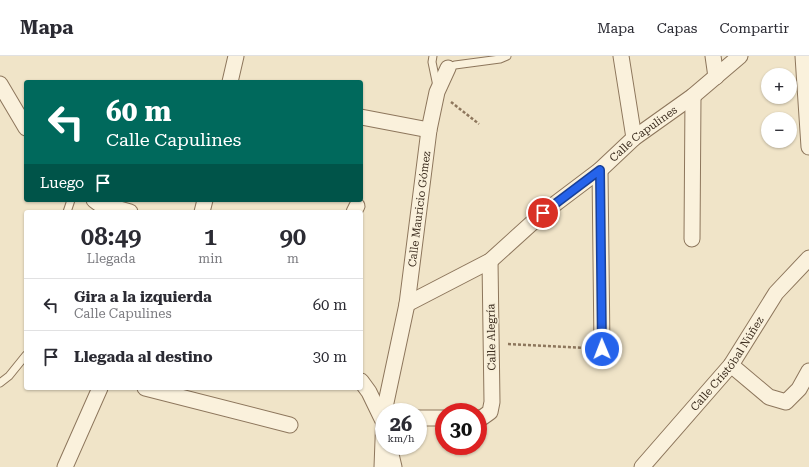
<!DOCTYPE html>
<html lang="es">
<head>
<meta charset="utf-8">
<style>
	:root { --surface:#fff; --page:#f7f7f7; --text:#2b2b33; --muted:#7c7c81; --line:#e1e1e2 }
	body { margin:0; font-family:"Roboto Serif",serif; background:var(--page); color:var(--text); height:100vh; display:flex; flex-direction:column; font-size:15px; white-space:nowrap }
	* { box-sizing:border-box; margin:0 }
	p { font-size:13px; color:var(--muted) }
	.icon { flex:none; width:22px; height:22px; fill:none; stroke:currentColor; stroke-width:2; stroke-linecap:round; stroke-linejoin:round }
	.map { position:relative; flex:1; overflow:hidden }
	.side { position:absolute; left:24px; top:154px; width:339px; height:180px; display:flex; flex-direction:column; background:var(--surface); border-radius:4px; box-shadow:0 1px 3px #0004 }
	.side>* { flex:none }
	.top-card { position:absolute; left:24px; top:24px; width:339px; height:122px; border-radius:4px; box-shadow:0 1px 3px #0004; background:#00695c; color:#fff; overflow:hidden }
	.tools { position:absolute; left:761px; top:12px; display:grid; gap:8px }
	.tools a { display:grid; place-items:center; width:36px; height:36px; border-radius:50%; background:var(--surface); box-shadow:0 1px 3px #0004; font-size:20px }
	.speed { position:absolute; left:375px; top:347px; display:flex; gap:8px; font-size:20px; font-weight:700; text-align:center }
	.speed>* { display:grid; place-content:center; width:52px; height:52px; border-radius:50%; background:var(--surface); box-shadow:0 1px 3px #0004; line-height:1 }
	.speed small { font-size:10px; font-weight:400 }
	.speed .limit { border:6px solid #d22; background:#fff; color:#111 }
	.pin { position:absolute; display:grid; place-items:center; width:34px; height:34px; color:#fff; margin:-17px; border:2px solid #fff; border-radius:50%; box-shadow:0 1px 4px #0007 }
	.me { position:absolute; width:44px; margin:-22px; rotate:359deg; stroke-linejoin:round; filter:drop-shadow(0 0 3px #0008) }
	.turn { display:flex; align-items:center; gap:14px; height:84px; padding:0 16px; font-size:18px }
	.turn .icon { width:52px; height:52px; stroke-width:2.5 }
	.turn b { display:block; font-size:28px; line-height:34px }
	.then { display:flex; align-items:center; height:38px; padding:0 16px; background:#0003; gap:8px; font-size:15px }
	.eta { display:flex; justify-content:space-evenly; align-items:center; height:68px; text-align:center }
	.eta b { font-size:24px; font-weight:600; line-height:28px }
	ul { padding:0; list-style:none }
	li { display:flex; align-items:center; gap:12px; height:52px; padding:0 16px; border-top:1px solid var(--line) }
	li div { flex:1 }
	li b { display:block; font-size:15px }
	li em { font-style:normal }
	header { display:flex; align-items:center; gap:24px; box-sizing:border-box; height:56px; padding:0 20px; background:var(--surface); border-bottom:1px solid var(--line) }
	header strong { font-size:19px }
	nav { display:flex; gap:22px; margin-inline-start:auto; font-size:14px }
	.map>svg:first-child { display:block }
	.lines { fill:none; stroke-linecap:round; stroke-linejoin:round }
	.service-casing { stroke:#8d765c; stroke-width:9 }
	.minor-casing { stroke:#8d765c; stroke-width:17 }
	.path { stroke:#8d765c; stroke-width:2.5; stroke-dasharray:3 2; stroke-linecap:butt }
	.service { stroke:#faf1dc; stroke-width:7 }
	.minor { stroke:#faf1dc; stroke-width:15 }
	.route-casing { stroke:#184099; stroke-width:10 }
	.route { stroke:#2563eb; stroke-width:7 }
	.labels { text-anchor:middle; stroke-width:3; stroke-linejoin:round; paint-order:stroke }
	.street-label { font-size:11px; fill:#3d2e20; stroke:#f7eed8 }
</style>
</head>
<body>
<header>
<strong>Mapa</strong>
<nav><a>Mapa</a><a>Capas</a><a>Compartir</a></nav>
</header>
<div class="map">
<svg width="809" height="411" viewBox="0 0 809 411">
	<rect width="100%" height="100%" fill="#f0e4c8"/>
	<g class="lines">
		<defs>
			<path id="service" d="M433,0l-1,6 5,24
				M448,12l7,-3 45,-6 7,-3
				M67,156l4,-12
				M0,327l9,-7 17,-21"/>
			<g id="minor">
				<path d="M621,0l13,82"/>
				<path d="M713,0l3,21"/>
				<path d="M803,0l6,91"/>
				<path d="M230,26l6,-26"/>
				<path d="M0,28l26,44"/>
				<path d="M361,61l68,13"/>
				<path d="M600,114l2,179"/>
				<path d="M94,144l4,3 32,9"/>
				<path d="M202,156l3,-12"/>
				<path d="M354,156l3,-6"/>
				<path d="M692,183l1,-143"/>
				<path id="s1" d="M407,248l83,-43 53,-48 57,-43 34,-32 59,-42 47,-40"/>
				<path d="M731,309l38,32 17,5 13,-13 10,-18"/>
				<path d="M361,325l8,11 15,31"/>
				<path d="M145,332l145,37"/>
				<path id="s2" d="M384,356l23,-108 22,-174 8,-38 11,-24"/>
				<path d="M418,362h26"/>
				<path d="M478,362l5,-1 7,-5 2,-10 -2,-141"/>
				<path d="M389,390l5,21"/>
				<path d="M65,411l35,-79"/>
				<path d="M382,411l2,-53"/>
				<path id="s3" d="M642,411l89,-102 45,-72 33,-35"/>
			</g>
		</defs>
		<!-- service casing -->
		<use href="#service" class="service-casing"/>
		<!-- minor casing -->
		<use href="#minor" class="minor-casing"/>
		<!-- path -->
		<path class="path" d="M451,46l28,22
			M508,288l79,4"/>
		<!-- service -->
		<use href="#service" class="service"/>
		<!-- minor -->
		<use href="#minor" class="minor"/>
	</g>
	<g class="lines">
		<defs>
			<path id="route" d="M543,157l57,-43 2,179"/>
		</defs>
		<!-- route casing -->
		<use href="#route" class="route-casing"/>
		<!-- route -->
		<use href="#route" class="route"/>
	</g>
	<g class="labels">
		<!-- street labels -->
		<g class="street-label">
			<text dy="4" stroke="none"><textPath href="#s1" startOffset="293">Calle Capulines</textPath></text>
			<text dy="4" stroke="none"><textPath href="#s2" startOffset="206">Calle Mauricio Gómez</textPath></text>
			<text transform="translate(491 281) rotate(-91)" y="4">Calle Alegría</text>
			<text dy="4" stroke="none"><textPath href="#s3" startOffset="134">Calle Cristóbal Núñez</textPath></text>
		</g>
	</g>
</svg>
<div class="tools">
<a>+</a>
<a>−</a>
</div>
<div class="speed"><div>26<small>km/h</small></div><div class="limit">30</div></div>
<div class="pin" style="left:543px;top:157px;background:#d93025"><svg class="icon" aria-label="arrive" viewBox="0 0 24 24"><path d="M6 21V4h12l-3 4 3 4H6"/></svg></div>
<svg class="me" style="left:602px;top:293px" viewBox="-20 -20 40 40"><circle r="17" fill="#2563eb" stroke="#fff" stroke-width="3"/><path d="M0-11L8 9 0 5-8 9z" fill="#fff"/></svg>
<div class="top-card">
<div class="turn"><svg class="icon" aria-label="left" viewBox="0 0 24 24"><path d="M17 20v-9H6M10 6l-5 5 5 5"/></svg><div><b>60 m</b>Calle Capulines</div></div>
<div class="then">Luego<svg class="icon" aria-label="arrive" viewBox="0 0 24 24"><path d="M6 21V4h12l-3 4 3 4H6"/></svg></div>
</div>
<section class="side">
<div class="eta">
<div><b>08:49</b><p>Llegada</p></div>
<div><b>1</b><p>min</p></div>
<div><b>90</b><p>m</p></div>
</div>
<ul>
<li><svg class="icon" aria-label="left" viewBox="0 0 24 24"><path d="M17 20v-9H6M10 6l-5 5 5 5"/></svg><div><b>Gira a la izquierda</b><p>Calle Capulines</p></div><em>60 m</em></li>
<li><svg class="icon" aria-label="arrive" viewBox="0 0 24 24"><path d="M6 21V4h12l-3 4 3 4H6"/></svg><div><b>Llegada al destino</b></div><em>30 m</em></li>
</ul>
</section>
</div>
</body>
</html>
